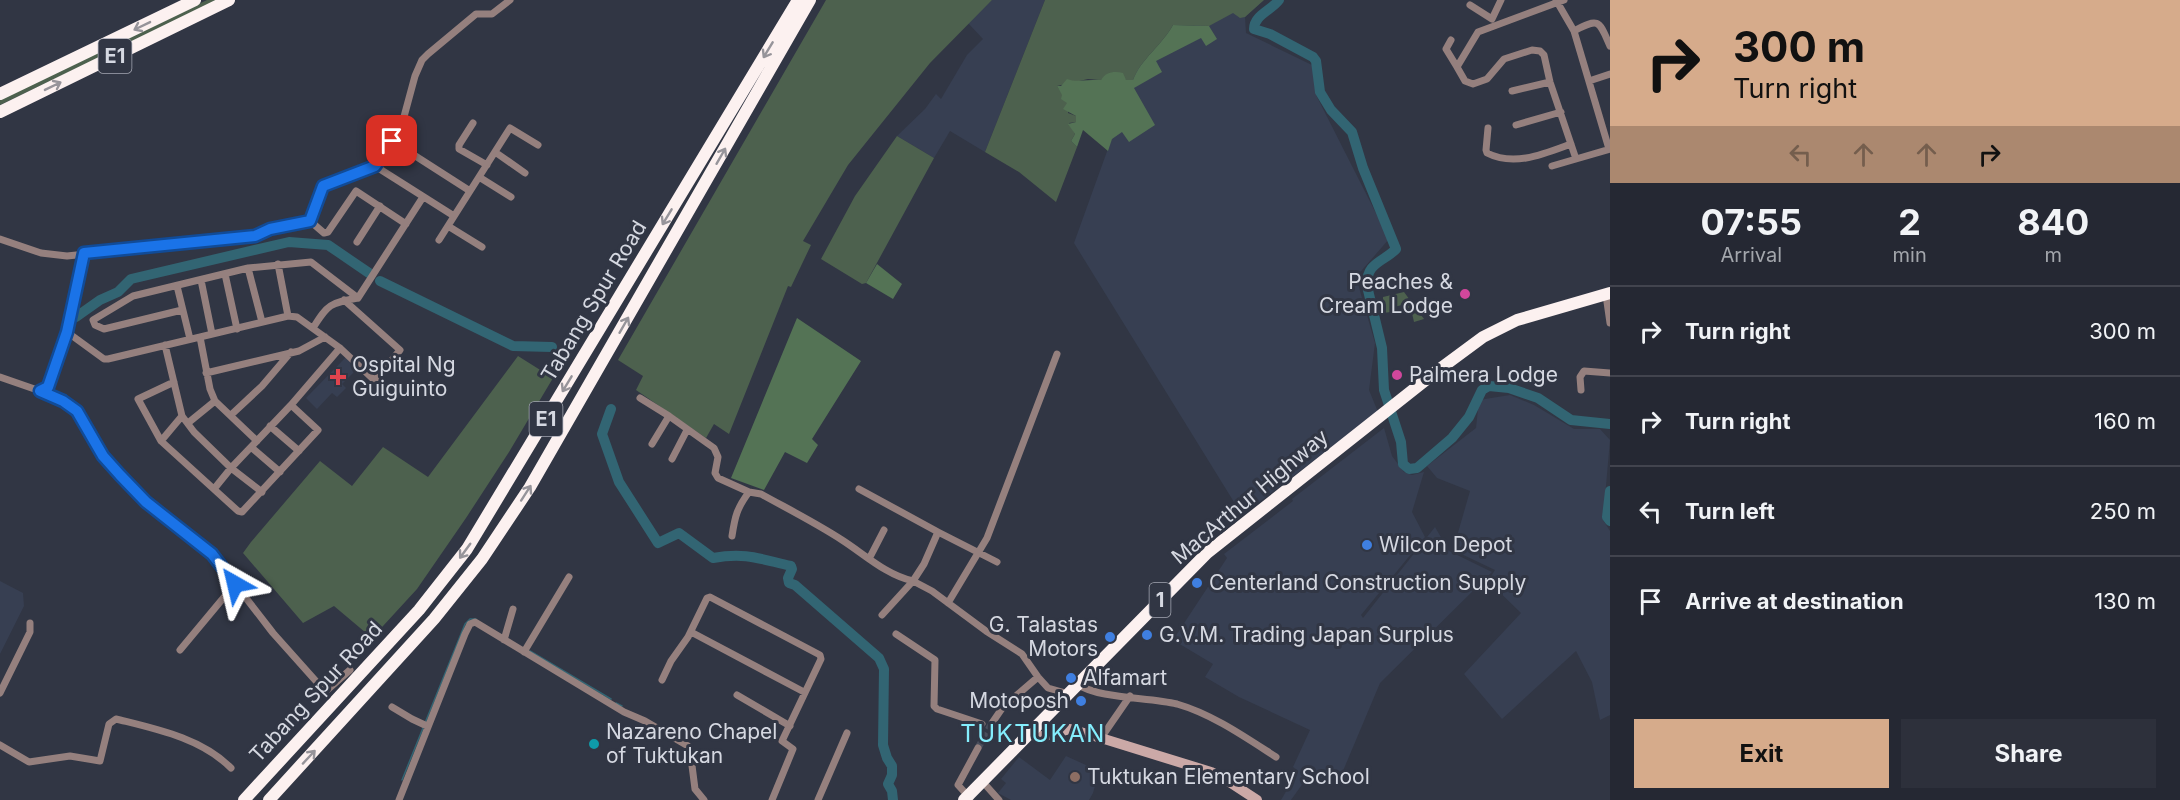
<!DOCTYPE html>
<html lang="en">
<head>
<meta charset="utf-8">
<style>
	:root { --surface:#252833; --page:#2d303b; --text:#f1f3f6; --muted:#a3a6ac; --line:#42444e; --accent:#d6ab8b }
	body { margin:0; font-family:Inter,sans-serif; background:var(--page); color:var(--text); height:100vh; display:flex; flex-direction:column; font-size:22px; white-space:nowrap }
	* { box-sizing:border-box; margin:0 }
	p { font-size:20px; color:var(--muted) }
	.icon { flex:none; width:33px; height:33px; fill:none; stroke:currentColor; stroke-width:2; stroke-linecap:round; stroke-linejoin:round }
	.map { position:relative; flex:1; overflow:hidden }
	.panel { display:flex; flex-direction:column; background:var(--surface); width:570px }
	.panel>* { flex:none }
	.top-card { background:#d6ab8b; color:#111; overflow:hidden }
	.pin { position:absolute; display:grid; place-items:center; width:51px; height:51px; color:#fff; margin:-26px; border-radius:12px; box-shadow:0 3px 9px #0006 }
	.me { position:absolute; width:66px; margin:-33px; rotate:323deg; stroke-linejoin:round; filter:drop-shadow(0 0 4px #0008) }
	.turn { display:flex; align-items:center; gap:21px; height:126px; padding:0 24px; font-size:27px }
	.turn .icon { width:78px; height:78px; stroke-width:2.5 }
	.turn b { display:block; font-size:42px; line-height:51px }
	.lanes { display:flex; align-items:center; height:57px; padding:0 24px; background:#0003; justify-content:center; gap:30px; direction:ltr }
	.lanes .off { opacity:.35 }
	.eta { display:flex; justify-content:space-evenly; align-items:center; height:102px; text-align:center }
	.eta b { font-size:36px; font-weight:700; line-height:42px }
	.primary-button { display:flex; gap:12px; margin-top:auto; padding:12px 24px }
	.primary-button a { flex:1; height:69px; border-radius:0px; background:var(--accent); color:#111; font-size:24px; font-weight:700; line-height:69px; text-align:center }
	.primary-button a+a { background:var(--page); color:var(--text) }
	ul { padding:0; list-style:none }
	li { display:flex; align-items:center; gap:18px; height:90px; padding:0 24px; border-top:2px solid var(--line) }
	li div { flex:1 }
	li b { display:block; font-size:22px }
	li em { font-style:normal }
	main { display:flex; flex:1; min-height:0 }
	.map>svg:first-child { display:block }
	.built { fill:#373f52 }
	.green { fill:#4d614e }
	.forest { fill:#547355 }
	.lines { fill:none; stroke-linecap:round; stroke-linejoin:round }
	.stream { stroke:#326573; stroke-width:1.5 }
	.river { stroke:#326573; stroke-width:10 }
	.street-tunnel { stroke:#4a4e5c; stroke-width:7; stroke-dasharray:7 3.5; stroke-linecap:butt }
	.street { stroke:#95807e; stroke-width:7 }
	.secondary { stroke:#cba9a7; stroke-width:10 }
	.highway { stroke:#fcf1f0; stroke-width:12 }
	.oneway { stroke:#96949a }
	.route-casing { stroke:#114b97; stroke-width:15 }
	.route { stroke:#1a73e8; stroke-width:10 }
	.hotel-dot { fill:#d1479c; stroke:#313644; stroke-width:2 }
	.health-dot { fill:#e0444e; stroke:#313644; stroke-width:2 }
	.shop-dot { fill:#3f7fe0; stroke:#313644; stroke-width:2 }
	.culture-dot { fill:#0f9aa8; stroke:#313644; stroke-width:2 }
	.education-dot { fill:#8d6e63; stroke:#313644; stroke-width:2 }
	.labels { text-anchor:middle; stroke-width:6; stroke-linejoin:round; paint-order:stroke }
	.shield { fill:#313644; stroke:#a4a7b2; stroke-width:1.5 }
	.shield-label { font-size:20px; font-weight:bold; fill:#d5d8e1 }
	.poi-label { font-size:21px; fill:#d5d8e1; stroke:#313644; text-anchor:start }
	.street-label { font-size:21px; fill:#d5d8e1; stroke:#313644 }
	.quarter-label { font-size:24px; letter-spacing:1.5px; fill:#84eefd; stroke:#313644 }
</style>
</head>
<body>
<main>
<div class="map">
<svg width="1610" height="800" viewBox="0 0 1610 800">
	<rect width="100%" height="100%" fill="#313644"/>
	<!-- built -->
	<path class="built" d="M992,0h53l-60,152 -35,-21 -16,27 -37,-22 28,-27 11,-15 5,5 26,-44 16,-16 -15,-16z
		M1264,0l-19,17 1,16 66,32 4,30 73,144 -33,38 19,66 -6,47 9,22 -136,103 -168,-272 62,-172 31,-35z
		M346,357l11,12 -15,15 4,4 -9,9 -5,-4 -15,16 -11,-11z
		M1510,395l24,10 40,24h26l10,11 -7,80 7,11v184l-10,5 -8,-38 -16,-31 -74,68 -38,-45 57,-61 -33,-32 7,-11 -42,-20 17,-59 -33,-13 -10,-12 49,-38 3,-28z
		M1384,428l8,28 12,16 8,3 12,-3 -12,40 13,25 -64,78 2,3 72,-91 14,24 43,21 -112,111 -40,95 -15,-5 -7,10 -12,-4 -15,21h-10l17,-29 -5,-4 17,-37 -71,-33 -34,-20 8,-13 -40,-24 54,-82 -3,-4 69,-53 -1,-2z
		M0,581l23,12 1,13 -24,48z
		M1066,756l33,15 -6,22 -4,7h-78l-13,-7 8,-10 -5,-4 18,-22 31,23z"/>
	<!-- green -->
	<path class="green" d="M207,0h12l-219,105v-6z
		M826,0h166l-62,63 -82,102 -45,76 8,4 -20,42 -3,-1 -59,148 -15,-10 -8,14 -70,-48 7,-14 -25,-16z
		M1045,0h219l-19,17 -5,1 -7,-5 -24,13 -36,-1c-11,20 -32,34 -40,55h-7l-15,-7 -10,7 -13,-1 -31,7 11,17v10l8,3v6l-7,1 6,11 -4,7 6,6 -21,55 -37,-30 -34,-20z
		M897,136l37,22 -68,125 -4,1 -41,-25 34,-63z
		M1404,292l20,27 -10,3 -3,-13 -9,-4 -8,2 -3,5 -8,1v-16z
		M518,356l35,22 -44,74 -43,66 -49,71 -45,49 -38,-32 -31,17 -60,-70 8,-11 69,-81 32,25 31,-39 45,30z"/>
	<!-- forest -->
	<path class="forest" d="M1173,25l36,1 8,13 -11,7 -5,-8 -45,23 6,11 -28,16 21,37 -26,17 -7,-10 -10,7 -4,12 -25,-21 -6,17 -6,-6 4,-7 -7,-10 8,-2v-6l-13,-7 4,-6 -6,-4 1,-4 -5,-9h4l6,-7c9,4 23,0 34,1 5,-8 13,-9 22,-7l3,7h7c8,-21 29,-35 40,-55z
		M877,264l25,20 -9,15 -27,-16z
		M797,318l64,43 -49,78 6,6 -11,18 -22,-11 -21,38 -33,-12z"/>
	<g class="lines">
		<!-- stream -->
		<path class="stream" d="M530,651l81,48
			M616,703l6,3
			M425,723l40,-99 5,-5h6
			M402,780l21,-52"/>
		<!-- river -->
		<path class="river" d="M1279,0c-7,10 -25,15 -25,29l16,5 43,23 3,4 4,31 11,18 21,22 11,36 33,81c-12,13 -30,13 -29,37l15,62 2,42 17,52 2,22 6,5 8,-1 35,-30 17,-21 13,-27 7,-4 20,2 29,10 33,22 39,4
			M380,281l133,65 39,1
			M75,306l-3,11h4l24,-17 18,-8 13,-13 158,-37 39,3 41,28
			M611,409l-9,25 17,48 39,61 21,-10 34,25c33,-6 47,1 78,8l1,3 -4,9 1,5 6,2 84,73 5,11 -1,76 4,13 5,8v9l-4,9 4,7 1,9
			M1610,491l-3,26 3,4"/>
		<!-- street-tunnel -->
		<path class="street-tunnel" d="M978,748l14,-25"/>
		<!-- street -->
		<path class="street" d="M1556,0l18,31 35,118
			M1564,0l-86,32 -21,35 8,14 8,3 14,-5 17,-20 28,-9 8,1 4,4 6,27 26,77 34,-10
			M1470,5l22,14 9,-19
			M1574,31c26,-14 25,-10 36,15
			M1451,40l-5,9 11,18
			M1589,81l21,-7
			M1512,91l38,-9
			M473,123l-14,22v4l28,16
			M1516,125l45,-13
			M1488,128l-2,22 1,3c27,14 57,1 84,-9
			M392,141l78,50
			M495,152l30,21
			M375,166l79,50
			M1552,166l24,-7
			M479,177l32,20
			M310,221l14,12 4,-1 28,-41 50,33
			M448,226l34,21
			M0,239l41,14 26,3 188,-20 15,-7 40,-8 13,-35 52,-20 27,-42 13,-48 7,-16 6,-6 48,-40h16l18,-14
			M439,240l71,-112 28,17
			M357,242l23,-36
			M278,264l10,52
			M248,268l14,54
			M225,274l12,55
			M201,280l11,54
			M177,286l13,53
			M1606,295l4,28
			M182,310l-78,19 -9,-4 -2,-5 40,-24 115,-28 63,-6 47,36
			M313,328c15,-24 17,-25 45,-30l65,-101
			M67,332l37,27h4l180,-43 9,1 43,31 32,30 4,2 24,-30 -56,-50
			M200,337l10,52 5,12 42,40
			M165,345l17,71 12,16 37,36 31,24
			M206,373l93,-22 26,-14
			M0,377l46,16 16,8 15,10 26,45 43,46 66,52 61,79 50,56 4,1 23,-20
			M174,382l-36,17 23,42 77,70 4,1 76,-82 -27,-25
			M1581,390l-1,-13 4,-6 26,2
			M41,391l7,-4 19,-55 17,-79
			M640,398l29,18 45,32 4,9 -3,16 3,5 31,14
			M231,415l31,-29 29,-34
			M188,423l27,-22
			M270,426l29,25
			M161,441l21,-25
			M652,444l17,-28
			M251,447l29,25
			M672,459l15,-29
			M214,489l17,-21 60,-63 49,-57
			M938,532l59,30
			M732,536c3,-20 5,-28 17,-44l12,2c27,15 55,29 81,46 22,14 44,35 71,41l11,-17 14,-32 -79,-43
			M869,559l15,-29
			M948,603l39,-65 70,-184
			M882,615l31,-34 19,10 54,40 36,23 16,23 10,11 14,4 6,6
			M691,632l113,60
			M896,634l39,26 -1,46 3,3 45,15
			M504,640l9,-31
			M180,650l55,-66
			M524,652l45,-75
			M662,680l9,-19 17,-24 19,-39 3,-1 110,58 1,4 -39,82 11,8 -21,51
			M1077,684c22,15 71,13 100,20 35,10 68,33 99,53
			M0,693l30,-61v-9
			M737,695l53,31
			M392,707l20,12 15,7
			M992,723l11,-16 35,-30
			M1101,738l29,-42
			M0,745l29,17 41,-6 30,5 9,-37 7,-5c40,10 85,19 115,49
			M982,781l17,19
			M970,798l-12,-13 20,-37
			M399,800l66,-166 5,-10 5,-2 149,90 21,9 43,25 2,4 5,39 9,11
			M818,800l29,-67"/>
		<!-- secondary -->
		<path class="secondary" d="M1032,730l9,7 29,-8 31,9 110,34 17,9 29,19"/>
		<!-- highway -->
		<path class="highway" d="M0,94l195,-94
			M0,112l229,-112
			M244,800l175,-190 48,-61 331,-549
			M269,800l165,-181 48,-60 48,-72 280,-487
			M964,800l243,-247 230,-182 46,-34 34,-17 93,-27"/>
	</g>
	<!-- one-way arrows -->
	<defs><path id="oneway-shaft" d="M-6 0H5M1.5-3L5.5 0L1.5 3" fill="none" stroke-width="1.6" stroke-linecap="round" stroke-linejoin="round" transform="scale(1.5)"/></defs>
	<g class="oneway">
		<use href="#oneway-shaft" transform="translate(142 26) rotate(154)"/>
		<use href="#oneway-shaft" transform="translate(768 50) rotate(121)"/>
		<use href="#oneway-shaft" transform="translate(53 86) rotate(-26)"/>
		<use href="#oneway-shaft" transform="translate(721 156) rotate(-60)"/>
		<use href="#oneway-shaft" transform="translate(667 217) rotate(121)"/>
		<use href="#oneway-shaft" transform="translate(624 325) rotate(-60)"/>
		<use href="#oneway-shaft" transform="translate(567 384) rotate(121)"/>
		<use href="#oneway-shaft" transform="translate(526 493) rotate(-57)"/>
		<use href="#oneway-shaft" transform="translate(465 551) rotate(126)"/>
		<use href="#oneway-shaft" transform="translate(309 757) rotate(-47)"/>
	</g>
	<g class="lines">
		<defs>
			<path id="route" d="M235,584l-23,-30 -66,-52 -26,-27 -17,-19 -26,-45 -14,-10 -23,-10 8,-4 19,-55 17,-79 171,-17 15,-7 40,-8 13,-35 52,-20 17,-25"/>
		</defs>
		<!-- route casing -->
		<use href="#route" class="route-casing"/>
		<!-- route -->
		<use href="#route" class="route"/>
	</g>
	<!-- markers -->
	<g class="hotel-dot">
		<circle cx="1465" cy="294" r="6"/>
		<circle cx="1397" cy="375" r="6"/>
	</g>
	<path class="health-dot" d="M335 368h6v6h6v6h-6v6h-6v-6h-6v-6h6z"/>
	<g class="shop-dot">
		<circle cx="1367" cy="545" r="6"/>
		<circle cx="1197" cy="583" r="6"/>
		<circle cx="1147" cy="635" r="6"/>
		<circle cx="1110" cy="637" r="6"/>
		<circle cx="1071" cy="678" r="6"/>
		<circle cx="1081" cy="701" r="6"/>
	</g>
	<circle class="culture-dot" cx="594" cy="744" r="6"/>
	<circle class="education-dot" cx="1075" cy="777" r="6"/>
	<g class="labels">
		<!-- shield labels -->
		<g class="shield">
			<rect x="98.5" y="39" width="33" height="34" rx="4.5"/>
			<rect x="529.5" y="402" width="33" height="34" rx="4.5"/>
			<rect x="1149.5" y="583" width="21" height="34" rx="4.5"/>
		</g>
		<g class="shield-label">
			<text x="115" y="63">E1</text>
			<text x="546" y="426">E1</text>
			<text x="1160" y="607">1</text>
		</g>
		<!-- poi labels -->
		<g class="poi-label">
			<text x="1453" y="289" text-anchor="end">Peaches &amp;<tspan x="1453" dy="24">Cream Lodge</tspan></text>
			<text x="352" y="372">Ospital Ng<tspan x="352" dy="24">Guiguinto</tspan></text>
			<text x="1409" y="382">Palmera Lodge</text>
			<text x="1379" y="552">Wilcon Depot</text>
			<text x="1209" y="590">Centerland Construction Supply</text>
			<text x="1098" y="632" text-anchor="end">G. Talastas<tspan x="1098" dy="24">Motors</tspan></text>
			<text x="1159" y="642">G.V.M. Trading Japan Surplus</text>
			<text x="1083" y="685">Alfamart</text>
			<text x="1069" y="708" text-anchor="end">Motoposh</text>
			<text x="606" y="739">Nazareno Chapel<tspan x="606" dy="24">of Tuktukan</tspan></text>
			<text x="1087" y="784">Tuktukan Elementary School</text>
		</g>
		<!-- street labels -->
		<g class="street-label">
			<text transform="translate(594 301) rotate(-59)" y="7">Tabang Spur Road</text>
			<text transform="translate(1250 497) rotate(-40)" y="7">MacArthur Highway</text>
			<text transform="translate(316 692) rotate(-47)" y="7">Tabang Spur Road</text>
		</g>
		<!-- quarter labels -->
		<g class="quarter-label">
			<text x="1033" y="742">TUKTUKAN</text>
		</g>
	</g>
</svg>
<div class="pin" style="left:392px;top:141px;background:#d93025"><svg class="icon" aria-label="arrive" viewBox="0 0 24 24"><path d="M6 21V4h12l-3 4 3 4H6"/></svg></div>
<svg class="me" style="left:235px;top:584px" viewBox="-20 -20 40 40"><path d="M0-17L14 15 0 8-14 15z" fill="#1a73e8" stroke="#fff" stroke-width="4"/></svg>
</div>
<section class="panel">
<div class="top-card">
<div class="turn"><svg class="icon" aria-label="right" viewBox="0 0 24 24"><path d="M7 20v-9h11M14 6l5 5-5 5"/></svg><div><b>300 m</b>Turn right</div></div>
<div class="lanes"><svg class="icon off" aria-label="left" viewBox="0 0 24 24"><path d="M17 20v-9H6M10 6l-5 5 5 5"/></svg><svg class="icon off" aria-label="ahead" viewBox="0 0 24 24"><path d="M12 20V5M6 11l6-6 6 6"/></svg><svg class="icon off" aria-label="ahead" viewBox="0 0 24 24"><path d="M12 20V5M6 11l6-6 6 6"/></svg><svg class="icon" aria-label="right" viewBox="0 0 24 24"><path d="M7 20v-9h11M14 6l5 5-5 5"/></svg></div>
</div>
<div class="eta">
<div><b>07:55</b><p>Arrival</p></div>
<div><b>2</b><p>min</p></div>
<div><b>840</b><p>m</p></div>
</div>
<ul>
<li><svg class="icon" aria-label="right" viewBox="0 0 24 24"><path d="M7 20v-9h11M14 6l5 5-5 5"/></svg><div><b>Turn right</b></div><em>300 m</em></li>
<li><svg class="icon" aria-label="right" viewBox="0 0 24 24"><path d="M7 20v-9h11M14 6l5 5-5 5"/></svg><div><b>Turn right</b></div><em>160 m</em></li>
<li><svg class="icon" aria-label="left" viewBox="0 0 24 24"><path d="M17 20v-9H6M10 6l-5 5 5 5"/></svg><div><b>Turn left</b></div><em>250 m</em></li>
<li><svg class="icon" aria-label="arrive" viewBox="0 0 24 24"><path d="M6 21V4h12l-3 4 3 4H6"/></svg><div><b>Arrive at destination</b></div><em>130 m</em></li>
</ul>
<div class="primary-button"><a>Exit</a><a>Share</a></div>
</section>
</main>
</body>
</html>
